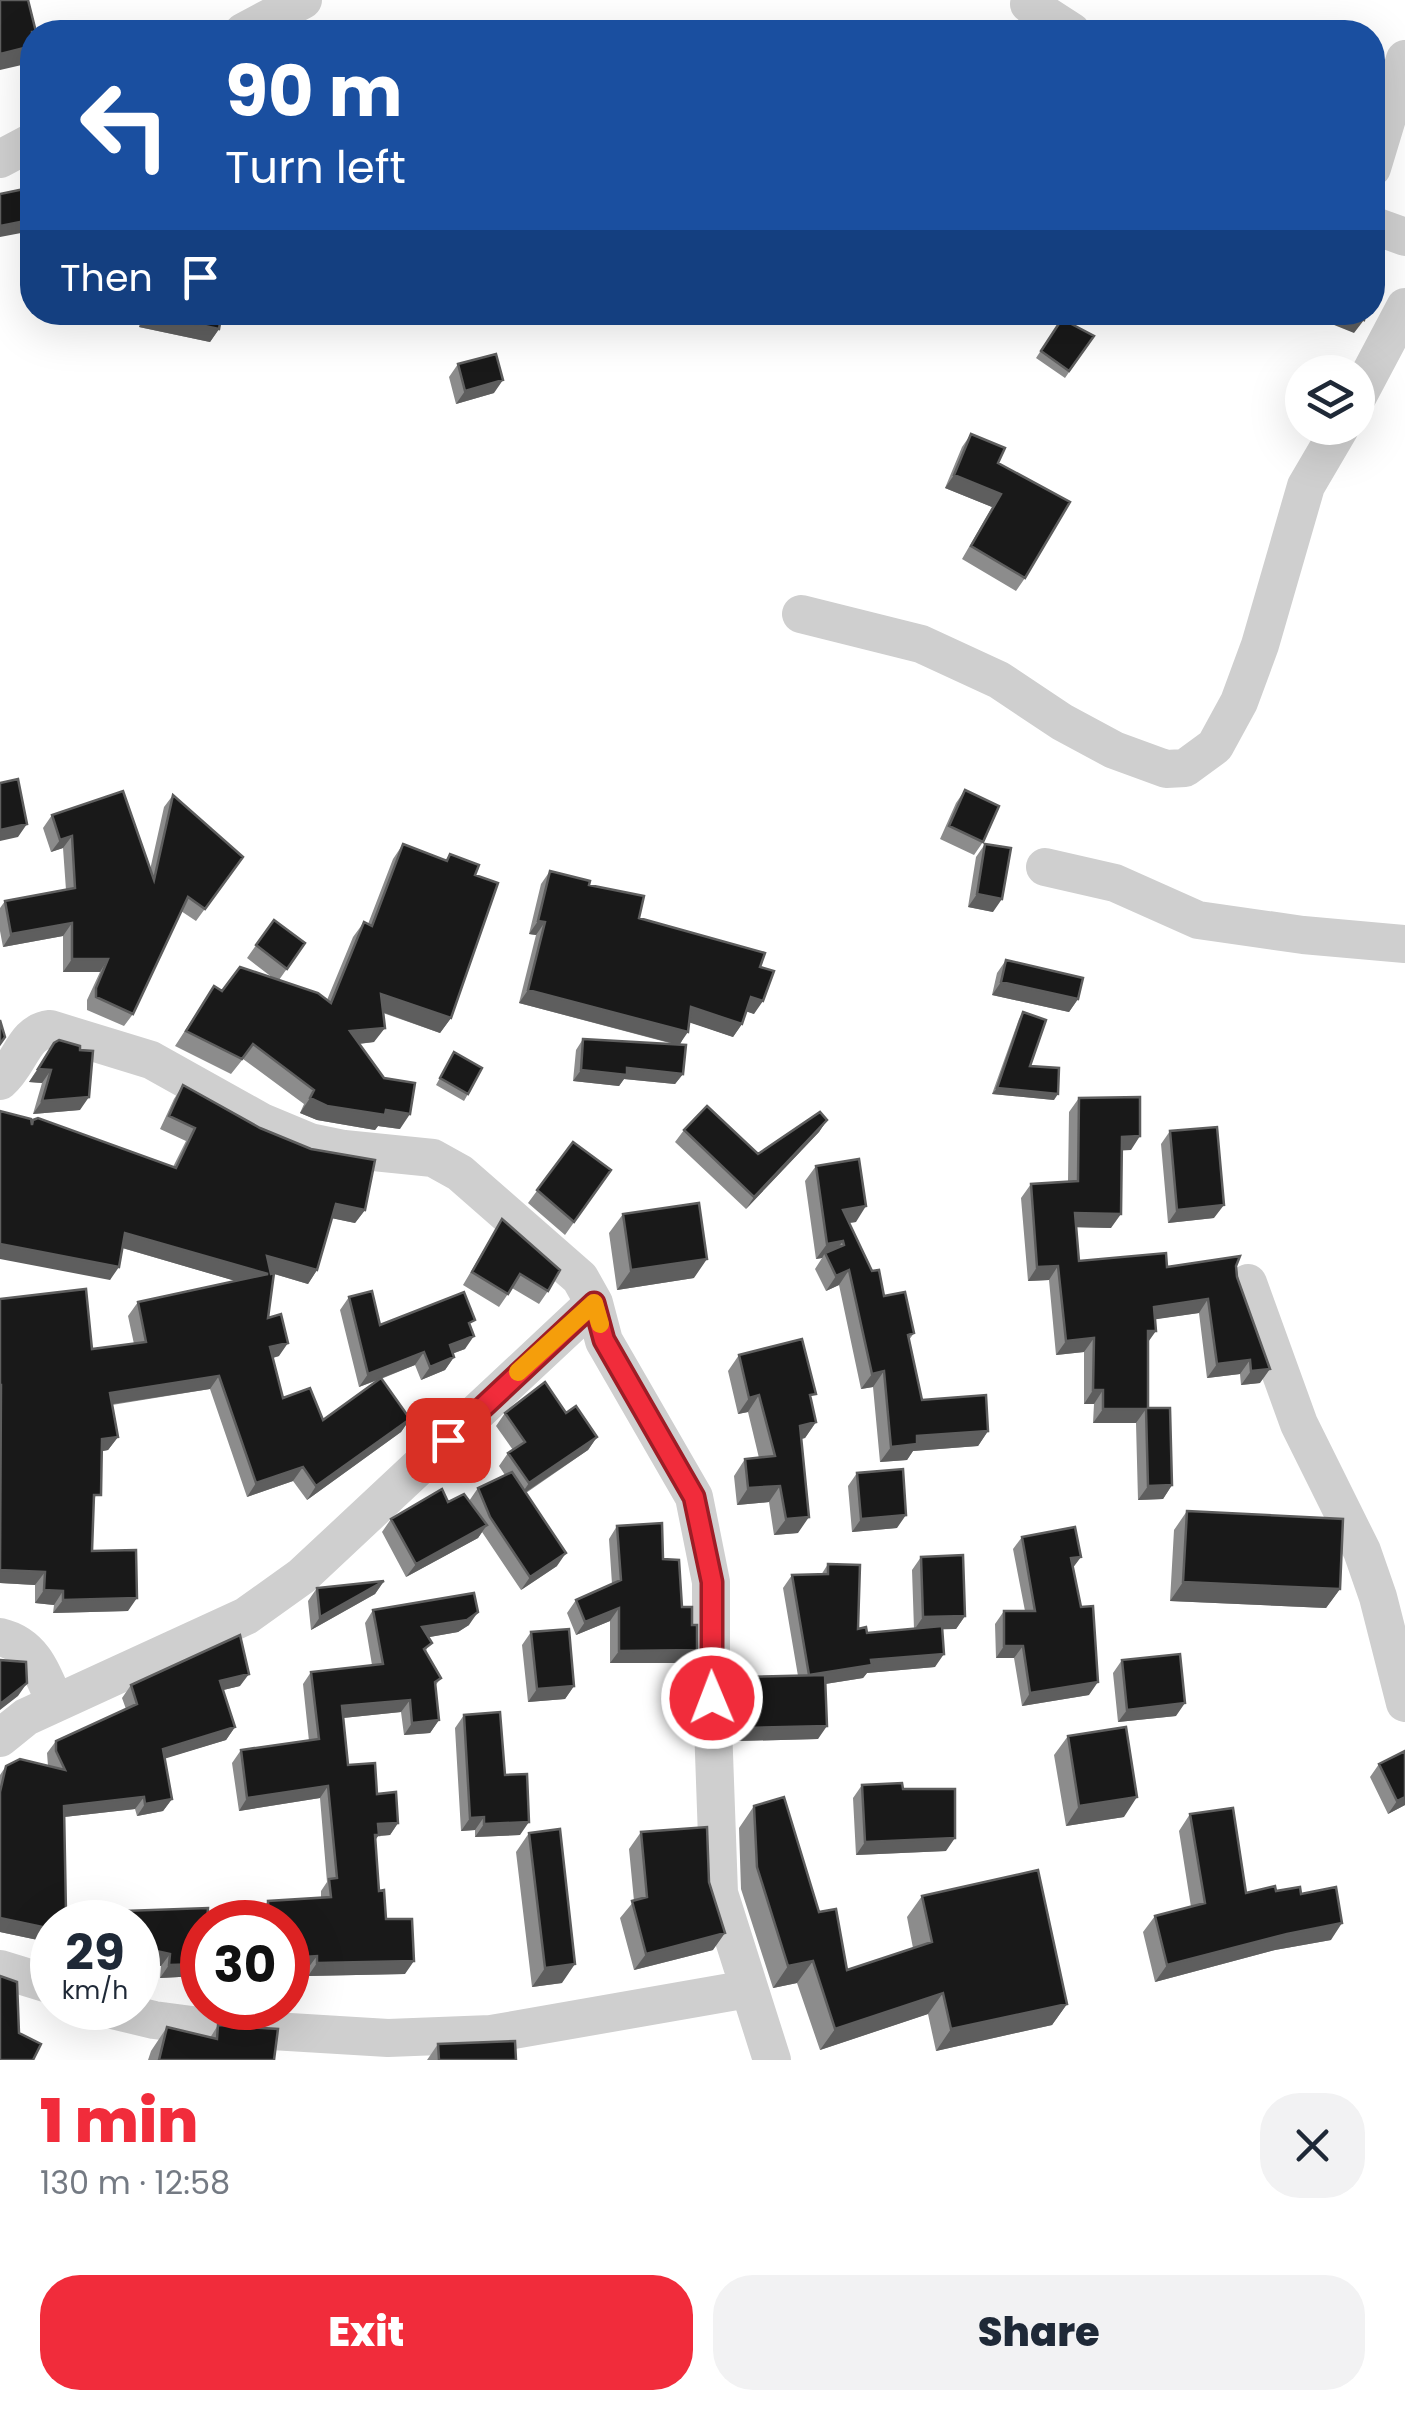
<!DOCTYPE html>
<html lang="en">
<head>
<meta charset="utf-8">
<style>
	:root { --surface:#fff; --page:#f2f2f3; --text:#1f2937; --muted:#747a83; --accent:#f12c3b }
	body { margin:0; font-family:Poppins,sans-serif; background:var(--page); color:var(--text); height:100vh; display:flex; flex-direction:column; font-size:38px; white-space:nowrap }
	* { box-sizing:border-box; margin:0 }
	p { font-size:32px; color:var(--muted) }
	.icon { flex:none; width:55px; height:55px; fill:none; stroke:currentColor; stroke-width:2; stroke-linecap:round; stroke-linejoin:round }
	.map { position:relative; height:2060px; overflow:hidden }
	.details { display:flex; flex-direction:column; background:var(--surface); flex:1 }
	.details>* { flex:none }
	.guide { position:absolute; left:20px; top:20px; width:1365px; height:305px; border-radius:40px; box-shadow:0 10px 40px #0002; background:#1a4fa0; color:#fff; overflow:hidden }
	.controls { position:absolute; left:1285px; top:355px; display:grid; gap:20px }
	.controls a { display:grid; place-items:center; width:90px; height:90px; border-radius:50%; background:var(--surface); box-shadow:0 10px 40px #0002; font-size:50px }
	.speed { position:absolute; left:30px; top:1900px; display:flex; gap:20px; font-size:50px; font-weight:700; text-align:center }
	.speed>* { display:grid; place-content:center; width:130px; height:130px; border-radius:50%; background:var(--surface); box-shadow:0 10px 40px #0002; line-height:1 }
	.speed small { font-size:25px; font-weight:400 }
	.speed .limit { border:15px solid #d22; background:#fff; color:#111 }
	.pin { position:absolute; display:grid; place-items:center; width:85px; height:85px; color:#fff; margin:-42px; border-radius:20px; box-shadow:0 5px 15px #0006 }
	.me { position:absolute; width:110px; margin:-55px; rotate:359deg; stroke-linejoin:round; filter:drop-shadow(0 0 8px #0008) }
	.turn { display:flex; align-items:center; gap:35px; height:210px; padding:0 40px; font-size:45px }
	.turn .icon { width:130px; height:130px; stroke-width:2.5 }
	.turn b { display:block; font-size:70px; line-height:85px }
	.then { display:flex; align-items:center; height:95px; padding:0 40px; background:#0003; gap:20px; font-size:38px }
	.round { display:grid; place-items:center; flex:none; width:105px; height:105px; border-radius:40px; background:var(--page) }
	.summary { display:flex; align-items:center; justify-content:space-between; height:170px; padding:0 40px }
	h1 { font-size:60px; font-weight:800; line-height:75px; color:var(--accent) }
	.action { display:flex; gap:20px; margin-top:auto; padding:20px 40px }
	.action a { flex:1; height:115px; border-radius:40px; background:var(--accent); color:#fff; font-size:40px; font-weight:800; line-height:115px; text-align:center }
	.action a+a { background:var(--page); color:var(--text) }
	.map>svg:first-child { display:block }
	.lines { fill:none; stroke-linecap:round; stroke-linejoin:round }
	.minor { stroke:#cfcfcf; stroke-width:38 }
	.wall { fill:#8c8c8c }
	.shaded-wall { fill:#5e5e5e }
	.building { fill:#191919; stroke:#5e5e5e; stroke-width:2.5 }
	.route-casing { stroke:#9d1d26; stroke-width:25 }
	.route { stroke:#f12c3b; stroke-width:18 }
	.slow { stroke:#f59e0b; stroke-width:18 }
</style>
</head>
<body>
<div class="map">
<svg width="1405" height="2060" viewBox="0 0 1405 2060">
	<rect width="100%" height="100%" fill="#fff"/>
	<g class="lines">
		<!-- minor -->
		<path class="minor" d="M1029,4l43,28
			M243,32l60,-32
			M0,159l32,-17
			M1372,168l33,-109
			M1372,225l33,12
			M1358,396l47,-89
			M801,614l120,30 78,36 63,42 52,28 52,19 19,-1 30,-22 24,-44 21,-57 46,-159 34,-58
			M1045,867l70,16 83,37 105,15 102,9
			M0,1081c21,-18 23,-49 50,-52l101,31 111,62 48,20 34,7 89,9 27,15 120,105 14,25 10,38 90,156 17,85v88l8,223 53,167
			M1248,1283l51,141 63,127 16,46 27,106
			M0,1637c34,8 43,37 55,66
			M0,1738l26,-21 220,-101 56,-40 292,-273
			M0,1969l52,16
			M104,2008l50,12 53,7 181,11 103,-4 257,-45"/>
	</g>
	<!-- wall -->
	<path class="wall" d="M142,312h80l-3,17 -9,13 -71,-15z
		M1048,312h30l-8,11 24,13 -29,42 -29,-20 25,-38z
		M458,364l36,29 -38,11 -7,-27z
		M971,434l27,29 27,115 -9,13 -54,-32 30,-52 -47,-19 17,-41z
		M965,790l18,52 -9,13 -34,-16 16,-36z
		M173,795l70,62 -47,64 -15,-10 -48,103 -9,12 -37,-16v-10l13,-28h-37v-36l-60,11 -3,-16v-23l5,-7 61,-11 -3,-42 -12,4 -8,-24 9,-13 98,55 14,-63z
		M403,844l42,17 5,-7 25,21 -24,143 -11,15 -57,-20 -9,29 -15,2 41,85 -22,-3 -3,4 -58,-10 -17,-7 4,-9 -61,-45 -12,15 -56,-28 39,-60 8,5 51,-13 -26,-20 27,-38 31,23 -26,37 48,20 26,-63 11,-15 4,2 25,-65z
		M985,844l8,68 -25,-5 8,-50z
		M550,871l39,14 50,33 121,49 -6,47 -8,-3 -4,13 -9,13 -43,-15 -10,23 3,29 -8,10 -51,-5 -5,7 -46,-5 3,-31 7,-11 94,6 -158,-42 17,-68 -7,-1 12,-50z
		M1006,960l72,39 -9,13 -77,-17 5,-22z
		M1023,1012l7,54 24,34 -62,-6 27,-75z
		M54,1043l26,67 -47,4 9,-31 -13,-1z
		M454,1052l14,42 -4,7 -28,-16z
		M183,1085l182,125 -10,13 -23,-5 -15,52 -9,14 -34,-10 -6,44 11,38 -6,2 10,40 40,22 55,-40 -19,7 -19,-77 9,-13 31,28 90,1 -5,23 -13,5 2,3 -9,13 -24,10 -6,-15 -34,14 29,40 -9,13 -94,68 -14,-19 -46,16 -37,-108 -98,16 6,32 -10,13 -6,1 -8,54 -2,46 36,60 -75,2 1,-8 -19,-2v-18l-35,-2v-284l92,50 42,-5 -6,-28 10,-14 98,-21 -114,-33 -12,32 -78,-158 141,45 13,-26 -26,-12 14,-30z
		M1079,1098l52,52h-9l-11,78 -35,-1 3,34 88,6 69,-1 24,117 -19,2 -1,-11 -33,4 -8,-65 -44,6 -7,24v65l24,77 -9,14 -25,1 -2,-77h-43l1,-19h-10v-52l-28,3 -7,-75 -21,1 -7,-83 10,-14 37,-3 1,-69z
		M827,1120l-8,12 -73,77 -71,-67 9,-12 74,24z
		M1170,1131l44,87 -46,5 -7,-79z
		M573,1142l38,28 -46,65 -37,-32z
		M816,1166l40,56 -7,1 35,73 30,37 -5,7 13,60 66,31 -10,15 -65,5 -6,9 -27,2 -7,-75 -12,2 -22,-104 -13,6 -11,-22 7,-11 -6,1 -11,-78z
		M623,1214l71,64 -77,12 -8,-57z
		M502,1219l46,72 -9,13 -27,-16 -13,19 -36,-22z
		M739,1355l72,45 5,22 -11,16 -4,1 -3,94 -24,2 -5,-33 -32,3 -3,-29 11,-17 14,-1 -11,-46 -10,2 -10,-43z
		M505,1413h61l31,24 -9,13 -62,43 31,73 -36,24 -39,-58 -4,6 -72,39 -24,-45 9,-13 57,-17 21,-1 9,-13 27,-13 -6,-9 9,-13 5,-3 -17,-24z
		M857,1473l40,55 -45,4 -4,-46z
		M1187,1511l153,78 -14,19 -156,-7 4,-71z
		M617,1526l46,33 19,48 10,18 5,25 -9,13h-78v-42l-34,14 -9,-22 9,-13 36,-16 -3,-45z
		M1022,1537l51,31 16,127 -67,11 -8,-48h-18l-1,-34 9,-13h21l-12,-62z
		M921,1557l44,59 -9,13h-14l-7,38 -68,6 -4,5 -38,6 -7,55 -80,2 -2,-51 9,-13 53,-1 -15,-88 9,-13h29l7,-11 30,65 9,4 47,-4 -2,-59z
		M384,1581l-9,13 -64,36 -3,-29 9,-13z
		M373,1610l96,15 -11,7 -29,5 -3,15 15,26 -6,8 4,34 -9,13 -26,2 -3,-23 -58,6 5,47 29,29 21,29 -8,12 -12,1 -3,4 4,51 7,28 19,55 -97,2v-8l-20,2v-48h-29v-9l9,-12 53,-3v-7l6,-9 -7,-84 -81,13 -7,-48 9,-13 68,-9 -6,-57 8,-12 61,-7 -7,-42z
		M531,1632l43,54 -9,13 -37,3 -6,-57z
		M1122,1660l54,56 -58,6 -5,-49z
		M131,1685l109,1 -17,4 12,37 -9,13 -61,18 7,41 -9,12 -26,5 -2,-7 -71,8 2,96 136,9v48l-4,6 -38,2 1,-12 -161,-34v-157l6,-9h42l-1,-13 9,-12 70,-32 -4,-11z
		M464,1715l41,60 15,60 -45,2v-7l-14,1 -6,-103z
		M1068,1736l56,81 -58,9 -12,-71z
		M1405,1751v54l-17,9 -18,-37 9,-13z
		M862,1785l41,4 43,62 -90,4 -3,-57z
		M754,1806l65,106 28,58 66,-22 -6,-31 15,-21 145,108 -15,21 -116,26 -8,-37 -108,36 -23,-67 -24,5 -32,-99 -2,-61z
		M1190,1814l56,79 30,-2 25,3 30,46 -56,10 -120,32 -12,-50 12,-16 36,-9 -12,-76z
		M641,1832l72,118 -79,20 -14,-52 14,-17 -5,-52z
		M529,1833l33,150 -30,4 -16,-135z
		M218,2025l56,35h-126l3,-9 16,-24 43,11z
		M438,2044l78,16h-89z"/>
	<!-- shaded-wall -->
	<path class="shaded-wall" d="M32,46v8l-6,10 -26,6v-16z
		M30,220l-9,13 -21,4v-11z
		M1302,312h42l20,8 -10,13z
		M148,314l71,15 -9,13 -71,-15z
		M503,380l-9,13 -38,11 9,-13z
		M954,475l47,19 -9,13 -47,-19z
		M27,824l-9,13 -18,4v-11z
		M72,836l-9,12 -12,4 9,-12z
		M977,894l25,5 -9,13 -25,-5z
		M538,921l7,1 -9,13 -7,-1z
		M72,923l-9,13 -60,11 8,-13z
		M72,959h36l-8,13h-37z
		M1001,982l77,17 -9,13 -77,-17z
		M528,990l160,42 -9,13 -160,-42z
		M381,994l70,24 -11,15 -69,-25z
		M751,997l12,4 -9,13 -12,-4z
		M691,1007l51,17 -9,13 -51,-17z
		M385,1028l-11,14 -35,4 11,-15z
		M627,1068l56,6 -8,10 -51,-5 -5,7 -46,-5 8,-11z
		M38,1069l13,1 -9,13 -13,-1z
		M997,1088l61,6 -4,6 -62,-6z
		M89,1097l-9,13 -47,4 9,-13z
		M310,1098l100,16 -10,15 -22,-3 -3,4 -58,-10 -17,-7z
		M827,1120l-8,12 -73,77 8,-12z
		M1140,1136l-9,14 -19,1 10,-14z
		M336,1204l29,6 -10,13 -29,-6z
		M1224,1205l-10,13 -46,5 9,-13z
		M866,1206l-10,16 -24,3 11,-15z
		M1075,1213l46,1 -10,14 -46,-1z
		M125,1233l143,41 -9,14 -143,-42z
		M843,1241l-11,15 -7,-3 -3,5 -6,1 11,-15z
		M0,1244l119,23 -9,13 -110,-21z
		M267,1256l50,14 -9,14 -50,-15z
		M707,1259l-13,19 -77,12 14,-20z
		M1058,1266l-9,14 -21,1 9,-14z
		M849,1270l-10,15 -13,6 10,-15z
		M1208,1299l-9,14 -55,8 10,-14z
		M1148,1331h8l-10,14z
		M474,1336l-9,13 -25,9 10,-13z
		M1094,1338l-10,14 -28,3 10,-14z
		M288,1343l-9,13 -18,5 9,-14z
		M424,1352l-9,13 -56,22 9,-13z
		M454,1357l-9,13 -24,10 9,-13z
		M1250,1360l-10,14 -33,4 10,-14z
		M1270,1369l-10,14 -19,2 10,-14z
		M884,1371l-11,16 -12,2 11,-15z
		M219,1376l-9,13 -110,17 10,-13z
		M1093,1390h10l-9,14h-10z
		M759,1395l-11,17 -10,2 11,-16z
		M1103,1409h43l-10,14h-43z
		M410,1419l-9,13 -94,68 9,-14z
		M816,1422l-11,16 -17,4 12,-16z
		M988,1431l-10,15 -65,5 -6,9 -27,2 11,-15 26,-11z
		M118,1437l-10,13 -15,3 9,-14z
		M597,1437l-9,13 -68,46 9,-13z
		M303,1467l-10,14 -46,16 9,-14z
		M1172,1485l-9,14 -25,1 10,-14z
		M780,1486l-11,16 -32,3 11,-17z
		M906,1515l-9,13 -45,4 9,-13z
		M809,1517l-11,16 -24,2 12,-16z
		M487,1525l-9,13 -72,39 10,-13z
		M566,1553l-9,13 -36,24 9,-13z
		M1081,1557l-9,12 -1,-11z
		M0,1570l45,2 -10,13 -35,-2z
		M384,1581l-9,13 -64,36 9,-13z
		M1183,1582l157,7 -14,19 -156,-7z
		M44,1590l19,1 -9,14 -19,-2z
		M137,1598l-9,13 -75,2 10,-13z
		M619,1608l-9,13 -34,14 9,-13z
		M478,1612l-9,13 -11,7 -45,8 9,-13z
		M965,1616l-9,13 -42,1 9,-13z
		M1004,1646h19l-9,12h-18z
		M697,1650l-9,13h-78l9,-12z
		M944,1654l-9,13 -68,6 -4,5 -63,10 9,-13 62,-15z
		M249,1674l-9,12 -29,7 9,-12z
		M1098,1682l-9,13 -67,11 8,-13z
		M27,1683l-9,13 -18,14v-6z
		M574,1686l-9,13 -37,3 9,-13z
		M410,1700l-9,12 -68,7 9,-13z
		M1185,1703l-9,13 -58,6 9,-12z
		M439,1720l-9,13 -26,2 8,-12z
		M827,1726l-9,13 -80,2 9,-13z
		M235,1727l-9,13 -72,22 9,-13z
		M328,1786l-8,12 -81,13 8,-13z
		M144,1797l-9,12 -80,9 9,-12z
		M1137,1797l-13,20 -58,9 13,-20z
		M1405,1797v8l-17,9 9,-13z
		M172,1799l-9,12 -26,5 8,-12z
		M484,1817l-9,13 -14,1 9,-13z
		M529,1822l-9,13 -45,2 9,-13z
		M398,1823l-8,12 -12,1 -8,12 8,-24z
		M955,1838l-9,13 -90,4 9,-13z
		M0,1918l52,11v14l-52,-11z
		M1342,1923l-11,17 -56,10 -120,32 12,-17 120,-31z
		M725,1933l-12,17 -79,20 12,-16z
		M138,1947l32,7 -9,12 -23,-5z
		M317,1956l-9,12 -20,2v-12z
		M414,1961l-9,13 -97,2 9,-13z
		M813,1961l-16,22 -24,5 15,-22z
		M202,1964v6l-4,6 -38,2 9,-13z
		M575,1964l-13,19 -30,4 13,-19z
		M943,1993l-15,21 -108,36 15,-21z
		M1067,2004l-15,21 -116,26 15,-22z"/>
	<!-- building -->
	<path class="building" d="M0,0h28l8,32h-4v14l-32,8z
		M24,189l6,31 -30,6v-32z
		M1372,275l8,3 -8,19z
		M148,312h74l-3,17 -71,-15z
		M1344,312h22l-2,8z
		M1062,319l32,17 -25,35 -28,-20z
		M496,354l7,26 -38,11 -7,-27z
		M971,434l34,14 -7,15 72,39 -45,76 -54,-32 30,-52 -47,-19z
		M18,779l9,45 -27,6v-47z
		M965,790l34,16 -16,36 -34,-16z
		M123,791l31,89 19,-85 70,62 -38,52 -17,-12 -55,117 -37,-17v-9l12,-29h-36v-36l-61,11 -6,-33 70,-13 -3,-52 -12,4 -8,-25z
		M403,844l44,17 3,-7 29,11 -4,10 23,8 -47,135 -70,-24 4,34 -35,3 34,47 31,5 -5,31 -24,-4 -1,5 -58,-9 -17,-8 4,-8 -61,-46 -11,15 -56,-28 28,-45 8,5 18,-24 78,26 13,10 33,-81 8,4z
		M985,844l26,4 -9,51 -25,-5z
		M550,871l40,10 -1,4 55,11 -5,22 126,35 -5,14 14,4 -11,30 -12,-4 -9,27 -51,-17 -3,25 -160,-42 17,-68 -7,-1z
		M274,920l31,23 -18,26 -31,-24z
		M1006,960l77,18 -5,21 -77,-17z
		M1023,1012l23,8 -16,46 29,2 -1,26 -61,-6z
		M0,1020l5,17 -5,7z
		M583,1039l103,6 -3,29 -56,-6v7l-46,-5z
		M59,1040l21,6v4l13,1 -4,46 -47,4 9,-31 -13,-1 16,-26z
		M454,1052l28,16 -14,26 -28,-16z
		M183,1085l77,43 51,21 64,11 -10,50 -29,-6 -19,66 -50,-14 4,18 3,-1 -6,45 13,-4 7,29 -18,4 13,51 27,-10 13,32 58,-42 29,41 -94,67 -13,-19 -47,16 -37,-107 -109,17 8,44 -16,2 -1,56h-7l-2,56 44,-1 1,48 -74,2v-9l-19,-1 1,-18 -45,-2 1,-185h-1v-86l86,-10 6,60 54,-7 -8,-40 130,-28 -143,-41 -6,34 -119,-23v-133l31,8 1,6 1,-5 5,-2 138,50 19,-40 -26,-12z
		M1140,1097v39l-18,1 -1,77 -46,-1 4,48 87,-8 1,14 73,-11 -4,10 1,11 33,92 -19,2 -1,-11 -33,4 -9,-65 -54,8 2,24h-8v77h22l2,77 -24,1 -2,-77h-43v-19h-10l1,-52 -28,3 -8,-75 -21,1 -6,-83 47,-3 1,-83z
		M707,1106l51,48 62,-42 7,8 -73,77 -70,-67z
		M1217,1127l7,78 -47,5 -7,-79z
		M573,1142l38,28 -37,52 -37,-32z
		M859,1159l7,47 -23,4 29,61 7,-1 5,26 21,-4 9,41 -6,2 14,65 64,-5 2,36 -71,5v8l-26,3 -7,-76 -12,3 -23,-104 -13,6 -11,-23 19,-8 -1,-4 -16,3 -11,-78z
		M699,1203l8,56 -76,11 -8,-56z
		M502,1219l58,51 -12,21 -28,-17 -12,20 -36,-22z
		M372,1291l8,34 84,-33 11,28 -6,3 5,13 -24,9 4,12 -24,10 -6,-15 -56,22 -19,-77z
		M802,1339l14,55 -6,1 6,27 -16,4 9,91 -23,2 -6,-33 -32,2 -3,-29 30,-3 -16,-61 -10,3 -10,-43z
		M545,1382l21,31 10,-7 21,31 -68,46 -21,-30 17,-11 -20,-29z
		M903,1469l3,46 -45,4 -4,-46z
		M512,1472l54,81 -36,24 -40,-60 -12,-29z
		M442,1489l6,13 16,-8 23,31 -71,39 -25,-45z
		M1187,1511l156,8 -3,70 -157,-7z
		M662,1523l1,36 16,1 3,47h10v18h5v25l-78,1v-43l-34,14 -9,-22 45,-20 -4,-54z
		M1075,1527l6,30 -10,1 10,49 12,-1 5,76 -68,11 -7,-47h-19v-35h31l-13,-74z
		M963,1555l2,61 -42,1 -2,-60z
		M828,1564l32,1 -2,64 8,-2 1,6 75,-7 2,28 -73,6 1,5 -63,10 -17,-100 36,-1z
		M384,1581l-64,36 -3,-29z
		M474,1593l4,19 -11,8 -45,7 10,16 -8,6 17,29 -6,4 4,38 -27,3 -2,-23 -68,6 6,59 27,-2 2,31 19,-2 2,31 -20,1 1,11h-4l4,56 5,-1 2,29h26l2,42 -97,2v-7l-29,2v-36h-19l-1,-21 63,-4 -2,-18 8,-1 -9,-92 -81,12 -6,-48 78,-11 -8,-67 72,-8 -10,-54z
		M569,1629l5,57 -37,3 -6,-57z
		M240,1635l9,39 -29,7 15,46 -72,22 9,50 -27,5 -1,-7 -80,9 2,107 142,-5 -1,14h-5v42l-33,1 1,-11 -32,-7v-25h-86v7l-52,-11v-126l6,-26 14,-7 45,11 -9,-19v-10l81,-37 -6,-19z
		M1180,1654l5,49 -58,7 -5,-50z
		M0,1660l26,2 1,21 -27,21z
		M825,1675l2,51 -80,2 -2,-51z
		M500,1712l5,63 22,-1 2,48 -45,2v-7l-14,1 -6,-103z
		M1126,1727l11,70 -58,9 -11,-70z
		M1405,1751v46l-8,4 -18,-37z
		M902,1783l1,6h52v49l-90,4 -3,-57z
		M784,1797l35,115 17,-3 11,61 85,-28 -10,-46 116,-26 29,134 -116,25 -8,-36 -108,36 -22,-68 -25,5 -31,-99 -3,-61z
		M1233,1808l13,85 29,-7 1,5 24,-4 1,7 35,-7 6,36 -55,11 -120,31 -12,-49 50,-13 -15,-89z
		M707,1827l2,55 16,51 -79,21 -14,-53 15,-4 -6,-65z
		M560,1829l15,135 -30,4 -16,-135z
		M0,1976l17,6 2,51 22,11 -8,16h-33z
		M218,2025l60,4 -4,31h-115l8,-33 50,12z
		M515,2041l1,19h-77l-1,-16z"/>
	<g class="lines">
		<defs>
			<path id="route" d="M448,1440l146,-137 10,37 90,157 18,85v116"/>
		</defs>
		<!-- route casing -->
		<use href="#route" class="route-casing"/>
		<!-- route -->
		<use href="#route" class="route"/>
		<!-- slow -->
		<path class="slow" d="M518,1372l76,-69 6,21"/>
	</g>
</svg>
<div class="controls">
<a><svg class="icon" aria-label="layers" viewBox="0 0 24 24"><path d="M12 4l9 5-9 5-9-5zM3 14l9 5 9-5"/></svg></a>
</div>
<div class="speed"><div>29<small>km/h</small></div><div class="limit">30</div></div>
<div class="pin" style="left:448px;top:1440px;background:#d93025"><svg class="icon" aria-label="arrive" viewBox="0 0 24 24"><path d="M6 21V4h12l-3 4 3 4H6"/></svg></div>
<svg class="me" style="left:712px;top:1698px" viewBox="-20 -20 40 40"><circle r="17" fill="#f12c3b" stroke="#fff" stroke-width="3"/><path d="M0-11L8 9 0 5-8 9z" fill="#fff"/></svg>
<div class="guide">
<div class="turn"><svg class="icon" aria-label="left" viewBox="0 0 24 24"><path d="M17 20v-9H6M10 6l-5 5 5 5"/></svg><div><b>90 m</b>Turn left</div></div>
<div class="then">Then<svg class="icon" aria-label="arrive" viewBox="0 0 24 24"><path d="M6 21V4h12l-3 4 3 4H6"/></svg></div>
</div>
</div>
<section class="details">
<div class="summary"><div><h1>1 min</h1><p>130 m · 12:58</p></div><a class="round"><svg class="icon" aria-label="close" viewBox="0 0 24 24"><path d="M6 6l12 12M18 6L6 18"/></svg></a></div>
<div class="action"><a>Exit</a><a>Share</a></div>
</section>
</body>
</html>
